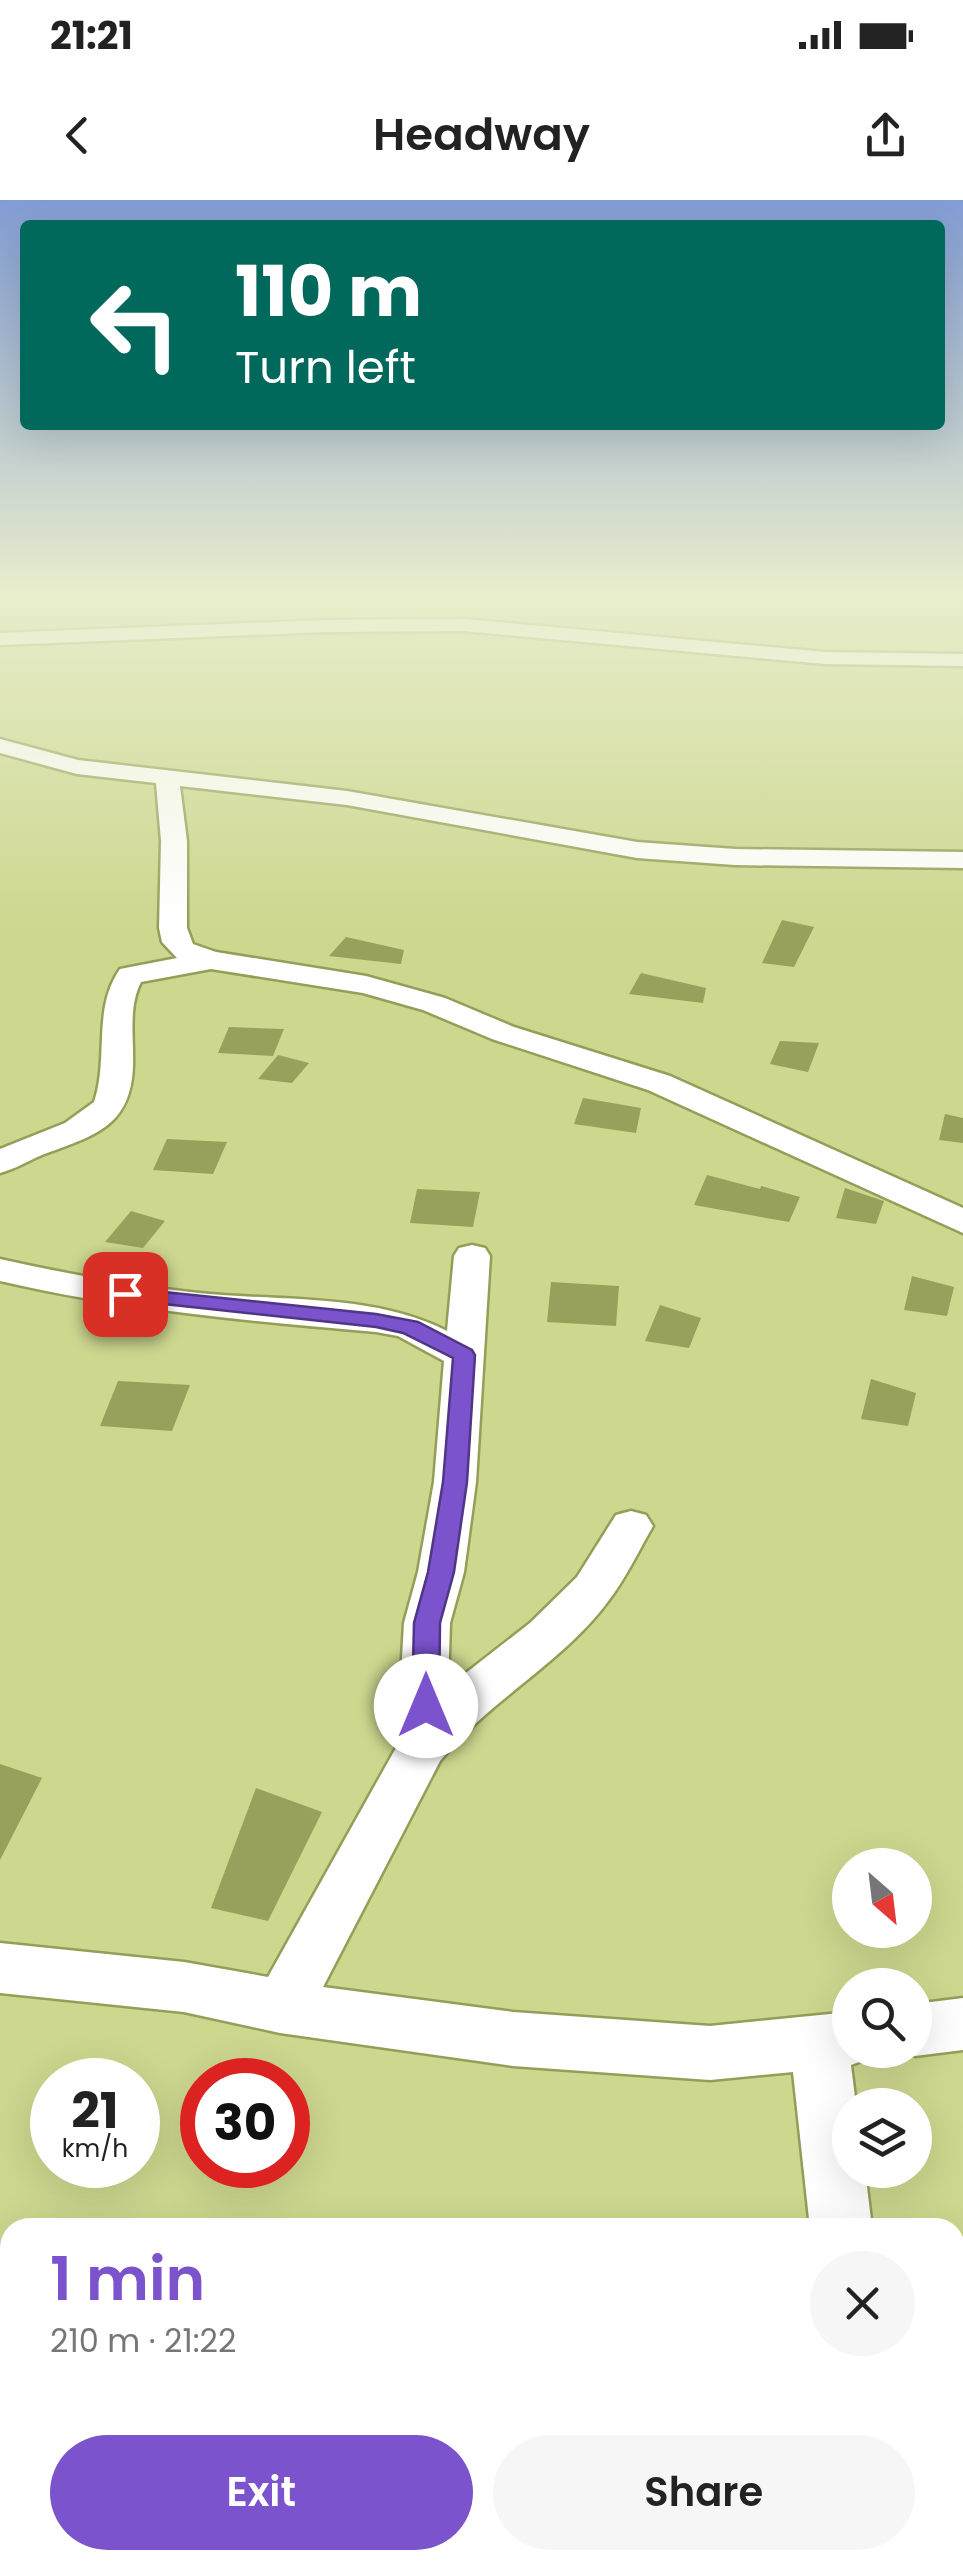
<!DOCTYPE html>
<html lang="en">
<head>
<meta charset="utf-8">
<style>
	:root { --surface:#fff; --page:#f6f6f6; --text:#222; --muted:#767676; --accent:#7b53cd }
	body { margin:0; font-family:Poppins,sans-serif; background:var(--page); color:var(--text); height:100vh; display:flex; flex-direction:column; font-size:38px; white-space:nowrap }
	* { box-sizing:border-box; margin:0 }
	p { font-size:32px; color:var(--muted) }
	.icon { flex:none; width:55px; height:55px; fill:none; stroke:currentColor; stroke-width:2; stroke-linecap:round; stroke-linejoin:round }
	.map { position:relative; flex:1; overflow:hidden }
	.drawer { position:absolute; left:0px; top:2018px; width:965px; height:352px; display:flex; flex-direction:column; background:var(--surface); border-radius:30px 30px 0 0; box-shadow:0 10px 40px #0002 }
	.drawer>* { flex:none }
	.top-card { position:absolute; left:20px; top:20px; width:925px; height:210px; border-radius:10px; box-shadow:0 10px 40px #0002; background:#00695c; color:#fff; overflow:hidden }
	.needle { width:65px; rotate:152deg }
	.tools { position:absolute; left:832px; top:1648px; display:grid; gap:20px }
	.tools a { display:grid; place-items:center; width:100px; height:100px; border-radius:50%; background:var(--surface); box-shadow:0 10px 40px #0002; font-size:50px }
	.speed { position:absolute; left:30px; top:1858px; display:flex; gap:20px; font-size:50px; font-weight:700; text-align:center }
	.speed>* { display:grid; place-content:center; width:130px; height:130px; border-radius:50%; background:var(--surface); box-shadow:0 10px 40px #0002; line-height:1 }
	.speed small { font-size:25px; font-weight:400 }
	.speed .limit { border:15px solid #d22; background:#fff; color:#111 }
	.pin { position:absolute; display:grid; place-items:center; width:85px; height:85px; color:#fff; margin:-42px; border-radius:20px; box-shadow:0 5px 15px #0006 }
	.me { position:absolute; width:110px; margin:-55px; rotate:0deg; stroke-linejoin:round; filter:drop-shadow(0 0 8px #0008) }
	.turn { display:flex; align-items:center; gap:35px; height:210px; padding:0 50px; font-size:45px }
	.turn .icon { width:130px; height:130px; stroke-width:2.5 }
	.turn b { display:block; font-size:70px; line-height:85px }
	.round { display:grid; place-items:center; flex:none; width:105px; height:105px; border-radius:52px; background:var(--page) }
	.headline { display:flex; align-items:center; justify-content:space-between; height:170px; padding:0 50px }
	h1 { font-size:60px; font-weight:600; line-height:75px; color:var(--accent) }
	.action { display:flex; gap:20px; margin-top:auto; padding:20px 50px }
	.action a { flex:1; height:115px; border-radius:60px; background:var(--accent); color:#fff; font-size:40px; font-weight:600; line-height:115px; text-align:center }
	.action a+a { background:var(--page); color:var(--text) }
	.status { display:flex; justify-content:space-between; align-items:center; height:70px; padding:0 50px; background:var(--surface); direction:ltr }
	.status svg { height:28px; fill:currentColor }
	header { display:flex; justify-content:space-between; align-items:center; height:130px; padding:0 50px; background:var(--surface); font-size:45px; font-weight:600 }
	.map>svg:first-child { display:block }
	.building { fill:#98a15c }
	.lines { fill:none; stroke-linecap:round; stroke-linejoin:round }
	.minor-casing { stroke:#959e58; stroke-width:5 }
	.minor { fill:#fff; fill-rule:evenodd }
	.route { fill:#7b53cd; stroke:#503685; stroke-width:2.5 }
</style>
</head>
<body>
<div class="status"><b>21:21</b><svg viewBox="0 0 49 12"><path d="M0 12V9h3v3zM5 12V6h3v6zM10 12V3h3v9zM15 12V0h3v12zM26 1h20v11H26zM47 4h2v5h-2z"/></svg></div>
<header><svg class="icon" aria-label="back" viewBox="0 0 24 24"><path d="M15 5l-7 7 7 7"/></svg>Headway<svg class="icon" aria-label="share" viewBox="0 0 24 24"><path d="M12 15V3M7 8l5-5 5 5M5 13v7h14v-7"/></svg></header>
<div class="map">
<svg width="963" height="2369" viewBox="0 0 963 2369">
	<rect width="100%" height="100%" fill="#cdd78e"/>
	<!-- building -->
	<path class="building" d="M782,720l32,7 -20,40 -32,-4z
		M346,737l58,13 -3,14 -72,-8z
		M641,773l65,15 -3,15 -74,-9z
		M229,827l55,2 -11,27 -55,-3z
		M780,841l39,2 -11,29 -38,-8z
		M278,855l31,8 -17,20 -34,-4z
		M583,898l58,10 -5,25 -62,-9z
		M945,914l18,4v25l-24,-3z
		M167,939l60,3 -14,32 -60,-4z
		M707,975l53,14 1,-3 39,11 -11,25 -95,-17z
		M845,988l39,13 -8,23 -40,-6z
		M417,989l63,3 -7,35 -63,-4z
		M131,1011l34,10 -22,27 -38,-6z
		M912,1076l42,11 -7,29 -43,-6z
		M551,1082l68,4 -3,40 -69,-4z
		M660,1105l41,13 -12,30 -44,-7z
		M871,1179l45,14 -8,33 -47,-7z
		M118,1181l72,4 -18,46 -72,-5z
		M0,1564l42,14 -42,82z
		M256,1588l66,24 -54,109 -57,-13z"/>
	<g class="lines">
		<defs>
			<path id="minor" d="M464,419l361,33 138,2v12l-138,-2 -361,-33 -137,1 -327,13v-12l327,-13z
				M0,539l78,21 269,31 290,51 98,7 228,3v16l-228,-3 -98,-7 -290,-53 -167,-19 7,55v87l6,16 23,8 150,24 79,22 69,29 156,49 293,132v25l-315,-143 -156,-51 -69,-29 -60,-17 -152,-24 -70,13c-13,25 -7,56 -8,84 -2,62 -41,70 -91,89 -14,6 -27,14 -42,18v-24l65,-26 29,-21c15,-44 -2,-93 26,-133l57,-11 -15,-16 -3,-14 2,-87 -5,-58 -79,-9 -77,-21z
				M472,1045l13,3 5,8 -14,226 -12,90 -14,51 -2,64 82,-64 47,-46 39,-62 15,-4 15,4 7,11c-14,24 -27,52 -44,74 -46,63 -120,100 -169,161l-117,226 190,25 197,14 140,-14v38h24l-4,8 -19,7 5,40h-6v65h15l7,58h-62l-17,-156 -83,8 -197,-14 -233,-33 -96,-21 -184,-19v-50l184,19 84,15 129,-231 7,-123 14,-51 16,-90 10,-121 -46,-25 -22,-4c-127,-11 -252,-22 -376,-51v-22c63,14 126,26 190,33 83,10 181,0 257,39l7,-75 5,-8z
				M963,1798v52l-48,6 -17,-6h17v-46z
				M816,2360h72v9h-72z"/>
		</defs>
		<!-- minor casing -->
		<use href="#minor" class="minor-casing"/>
		<!-- minor -->
		<use href="#minor" class="minor"/>
	</g>
	<!-- sky -->
	<linearGradient id="sky" x2="0" y2="1"><stop stop-color="#829dd4"/><stop offset="0.54" stop-color="#e8edcc"/><stop offset="1" stop-color="#e8edcc" stop-opacity="0"/></linearGradient>
	<rect width="963" height="727" fill="url(#sky)"/>
	<!-- route -->
	<path class="route" d="M125,1088l251,26 42,8 54,28 3,5 -8,127 -13,90 -14,51 -1,83 -4,8 -9,3 -10,-3 -4,-8 2,-83 14,-51 15,-90 10,-124 -50,-25 -27,-6 -258,-28 -3,-5 3,-5z"/>
</svg>
<div class="tools">
<a><svg class="needle" viewBox="-14 -14 28 28"><path d="M0-13l5 13h-10z" fill="#e53935"/><path d="M0 13l5-13h-10z" fill="#767676"/></svg></a>
<a><svg class="icon" aria-label="search" viewBox="0 0 24 24"><circle cx="10" cy="10" r="6"/><path d="M15 15l6 6"/></svg></a>
<a><svg class="icon" aria-label="layers" viewBox="0 0 24 24"><path d="M12 4l9 5-9 5-9-5zM3 14l9 5 9-5"/></svg></a>
</div>
<div class="speed"><div>21<small>km/h</small></div><div class="limit">30</div></div>
<div class="pin" style="left:125px;top:1094px;background:#d93025"><svg class="icon" aria-label="arrive" viewBox="0 0 24 24"><path d="M6 21V4h12l-3 4 3 4H6"/></svg></div>
<svg class="me" style="left:426px;top:1506px" viewBox="-20 -20 40 40"><circle r="19" fill="#fff"/><path d="M0-13L10 11 0 6-10 11z" fill="#7b53cd"/></svg>
<div class="top-card">
<div class="turn"><svg class="icon" aria-label="left" viewBox="0 0 24 24"><path d="M17 20v-9H6M10 6l-5 5 5 5"/></svg><div><b>110 m</b>Turn left</div></div>
</div>
<section class="drawer">
<div class="headline"><div><h1>1 min</h1><p>210 m · 21:22</p></div><a class="round"><svg class="icon" aria-label="close" viewBox="0 0 24 24"><path d="M6 6l12 12M18 6L6 18"/></svg></a></div>
<div class="action"><a>Exit</a><a>Share</a></div>
</section>
</div>
</body>
</html>
